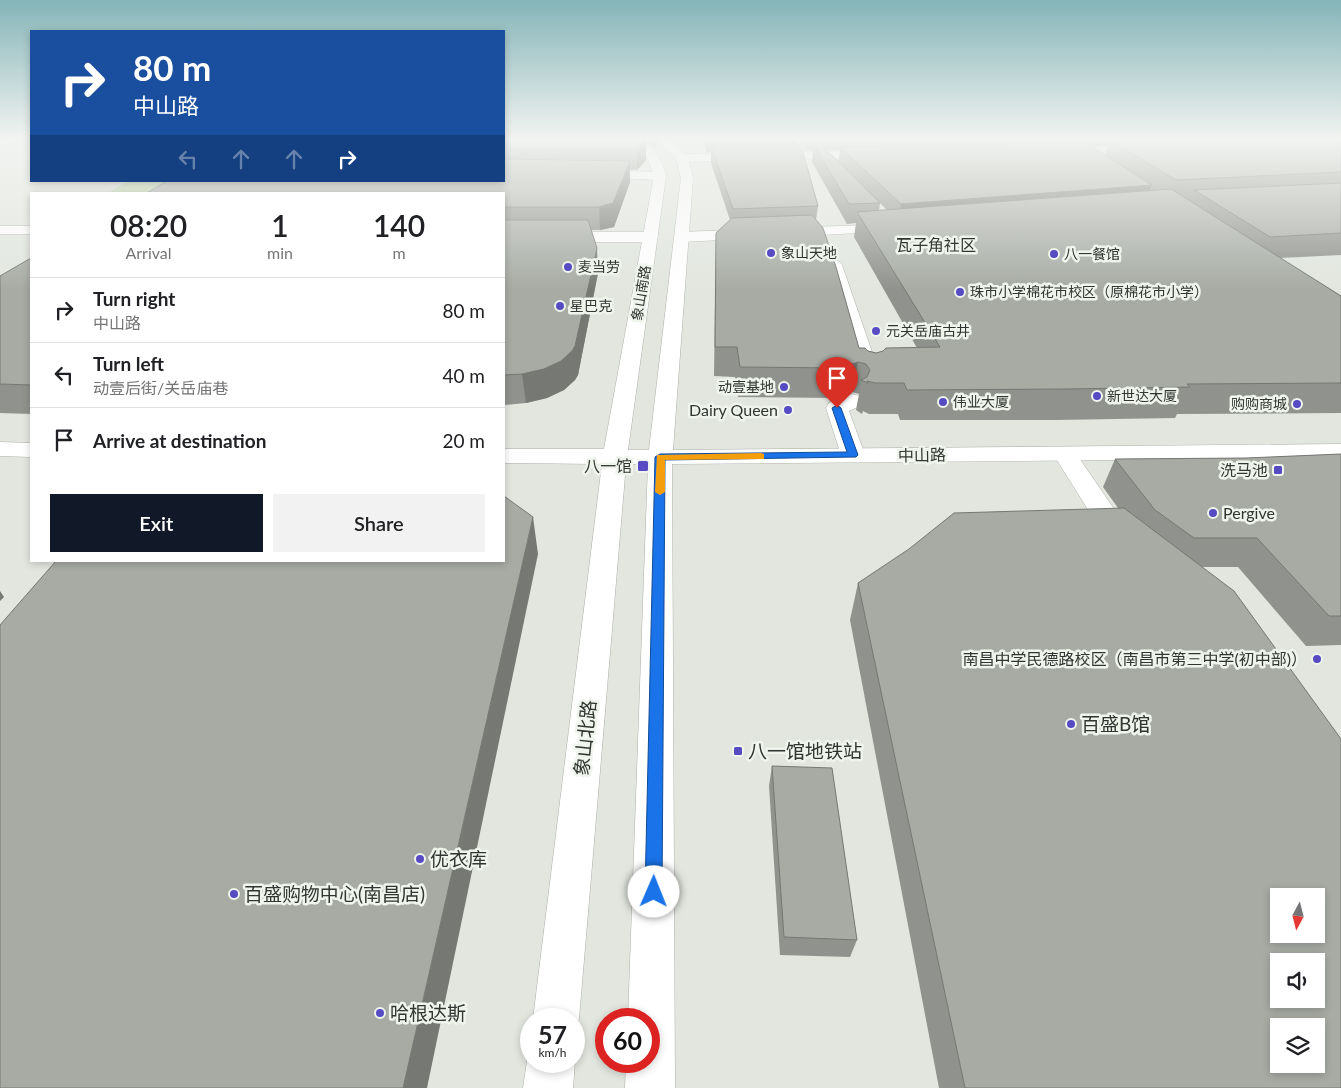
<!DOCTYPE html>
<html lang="en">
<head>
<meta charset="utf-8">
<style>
	:root { --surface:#fff; --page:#f2f2f2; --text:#202124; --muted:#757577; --line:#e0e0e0; --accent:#111827 }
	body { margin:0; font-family:Lato,"Noto Sans SC",sans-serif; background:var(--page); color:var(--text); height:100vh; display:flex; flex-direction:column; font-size:19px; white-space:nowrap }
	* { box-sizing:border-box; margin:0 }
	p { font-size:16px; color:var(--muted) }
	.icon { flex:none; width:28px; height:28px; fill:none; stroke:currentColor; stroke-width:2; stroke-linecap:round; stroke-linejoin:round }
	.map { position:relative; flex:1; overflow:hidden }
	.details { position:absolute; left:30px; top:192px; width:475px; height:370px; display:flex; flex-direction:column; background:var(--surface); border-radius:0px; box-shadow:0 2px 8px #0003 }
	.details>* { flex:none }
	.guide { position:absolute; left:30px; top:30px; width:475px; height:152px; border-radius:0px; box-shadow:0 2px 8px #0003; background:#1a4fa0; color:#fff; overflow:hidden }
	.needle { width:32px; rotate:187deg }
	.fabs { position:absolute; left:1270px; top:888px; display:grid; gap:10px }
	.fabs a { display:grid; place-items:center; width:55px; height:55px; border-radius:0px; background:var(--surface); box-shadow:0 2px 8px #0003; font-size:25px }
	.speed { position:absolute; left:520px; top:1008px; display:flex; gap:10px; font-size:25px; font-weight:700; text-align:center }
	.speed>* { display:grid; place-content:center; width:65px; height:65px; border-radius:50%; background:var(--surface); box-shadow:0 2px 8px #0003; line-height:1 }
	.speed small { font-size:12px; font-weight:400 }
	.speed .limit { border:8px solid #d22; background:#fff; color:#111 }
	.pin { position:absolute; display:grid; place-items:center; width:42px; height:42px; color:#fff; margin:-51px -21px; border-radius:50% 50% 50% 0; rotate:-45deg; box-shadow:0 0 5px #0007 }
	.pin .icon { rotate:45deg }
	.me { position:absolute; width:55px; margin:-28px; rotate:1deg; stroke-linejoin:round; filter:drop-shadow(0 0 4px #0008) }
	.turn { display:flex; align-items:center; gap:18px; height:105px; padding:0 20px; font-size:22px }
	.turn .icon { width:65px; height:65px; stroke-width:2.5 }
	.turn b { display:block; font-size:35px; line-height:42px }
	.lanes { display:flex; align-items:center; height:48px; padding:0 20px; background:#0003; justify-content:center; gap:25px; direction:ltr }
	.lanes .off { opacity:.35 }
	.eta { display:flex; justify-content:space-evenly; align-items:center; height:85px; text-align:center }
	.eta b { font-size:30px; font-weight:600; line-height:35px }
	.primary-button { display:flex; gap:10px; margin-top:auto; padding:10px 20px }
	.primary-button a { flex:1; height:58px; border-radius:0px; background:var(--accent); color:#fff; font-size:20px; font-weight:600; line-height:58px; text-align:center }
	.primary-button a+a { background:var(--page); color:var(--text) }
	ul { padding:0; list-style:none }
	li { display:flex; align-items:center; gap:15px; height:65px; padding:0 20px; border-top:1px solid var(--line) }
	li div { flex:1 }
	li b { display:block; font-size:19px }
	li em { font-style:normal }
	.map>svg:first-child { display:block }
	.green { fill:#bedda5 }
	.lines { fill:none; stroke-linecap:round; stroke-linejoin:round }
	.minor-casing { stroke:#acb0a9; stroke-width:1 }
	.major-casing { stroke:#acb0a9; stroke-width:1 }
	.minor { fill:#fff; fill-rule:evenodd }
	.major { fill:#fff; fill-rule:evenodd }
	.wall { fill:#90938d; fill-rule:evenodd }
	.shaded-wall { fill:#757873 }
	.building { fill:#a7aba4; stroke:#757873; fill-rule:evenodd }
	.route { fill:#1a73e8; stroke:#114b97 }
	.slow { fill:#f59e0b }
	.poi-dot { fill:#564bc2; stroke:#eff4ec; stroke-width:2 }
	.labels { text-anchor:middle; stroke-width:5; stroke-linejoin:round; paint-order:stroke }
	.far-poi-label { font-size:14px; fill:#333532; stroke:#eff4ec; text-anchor:start }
	.far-street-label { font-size:14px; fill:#333532; stroke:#eff4ec }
	.far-quarter-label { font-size:16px; fill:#333532; stroke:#eff4ec }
	.poi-label { font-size:16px; fill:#333532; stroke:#eff4ec; text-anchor:end }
	.street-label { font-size:16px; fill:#333532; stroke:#eff4ec }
	.near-poi-label { font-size:19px; fill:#333532; stroke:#eff4ec; text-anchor:start }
	.near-street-label { font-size:19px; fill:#333532; stroke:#eff4ec }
</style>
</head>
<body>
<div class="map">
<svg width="1341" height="1088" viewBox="0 0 1341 1088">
	<rect width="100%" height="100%" fill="#e2e6df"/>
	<!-- green -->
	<path class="green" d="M129,181h48l-21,13h-50z"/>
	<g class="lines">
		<defs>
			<path id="minor" d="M6,138h17l-23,9v-7z
				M877,151l6,4 -2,3 -199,4 -6,-4 6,-4z
				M594,170l66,2 6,4 -6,4 -71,-3 -1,-3z
				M893,224l5,1 2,3 -2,3 -216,11 -5,-2 -3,-3 3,-3 5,-2z
				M0,226h31v8h-31z
				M504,232h146l5,2 3,3 -3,3 -5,2h-146z
				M834,260l6,2 2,3 38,110 -3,4 -7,2 -7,-2 -3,-4 -34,-110 2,-3z
				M852,394l8,2 3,5 -3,5 -11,5 16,44 -4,5 -8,2 -8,-2 -4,-5 -15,-47 3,-5z
				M1065,447l8,2 58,85 4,6 -4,6 -10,3 -10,-3 -58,-92 4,-5z"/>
			<path id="major" d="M629,138h13c11,11 21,22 24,38l-38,274h21l32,-272 -5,-19 -22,-21h13l21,20 5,20 -20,272 668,-6v14l-669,6 3,624h-50l1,-27h23v-42h-21l20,-555h-22l-47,555 -5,13v-13h-41l69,-555 -98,-1v-14h100l50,-273 -6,-17z
				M0,442l31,1v14l-31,-1z
				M531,1051v10h43v-3l1,3 -2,27h-50l4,-27z"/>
		</defs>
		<!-- minor casing -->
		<use href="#minor" class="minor-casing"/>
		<!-- major casing -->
		<use href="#major" class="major-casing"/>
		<!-- minor -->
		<use href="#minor" class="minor"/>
		<!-- major -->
		<use href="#major" class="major"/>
	</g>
	<!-- wall -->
	<path class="wall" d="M504,138l142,2v20l-9,10h-7v12l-16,45 -14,3h-9l7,43 -20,102 -3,5 -11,10 -17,8 -21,5 -22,2z
		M645,138h12v5l-3,5z
		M706,138h92l-1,7 21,61 -2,14 43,128 17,5 41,-5 -63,-111 2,-14 -9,1 -35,-62 1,-12h-8l-7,-12h543v117l-61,3 61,38v117l-164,1 -2,4 -119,2h-156l-2,-6h-29l-6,-3 -1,3 -6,-4 3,-16 -7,-2 -16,6 -98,-1 -3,-20 -21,-1 2,-143 14,-13 -19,-57v-11h-4l-2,-5zM1108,146l-3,9 -13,-8zM827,150h13l-2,12zM880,203l7,7 -8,1z
		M31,258v156l-31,-1v-137z
		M1341,454v191l-35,1 -68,-79h-36l139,521h-402l-89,-468 8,-37 260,-75 -15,-21 12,-28 131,-1z
		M772,766l85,174 -7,17 -70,-2 -11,-169z"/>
	<!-- shaded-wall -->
	<path class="shaded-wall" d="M654,138h3v5l-3,5z
		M646,140v20l-9,10v-21z
		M630,161v21l-16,45 -14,3 -1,-23z
		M1152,185l-6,17 -248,19 3,-17z
		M597,248l1,25 -20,102 -3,5 -11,10 -17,8 -21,5 -4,-29z
		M858,362l-6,30 -16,6 5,-30z
		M533,517l5,37 -111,534h-24z
		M0,591l4,6 -4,4z"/>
	<!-- building -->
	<path class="building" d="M504,138h140l2,2 -9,9 -133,-1z
		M1256,138h85v34l-165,8 -66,-40z
		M1086,143l66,42 -251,19 -61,-57z
		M801,145l17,61 -85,3 -22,-63z
		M814,145h8l58,58 -31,1z
		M504,159l126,2 -17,42 -14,4h-95v-13h-359l22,-13h337z
		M1341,183v50l-71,4 -76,-47z
		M1171,189l170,107v87l-154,1 3,3 -123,2 -160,1 -3,-7h-29l-8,-2 1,2 -7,-3 6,-3 3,-7 -4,-6 -8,-2 -17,6 -101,-1 -3,-20h-22l1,-114 16,-15 80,-3 11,13 13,39 23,81h6l3,3 8,2 7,-2 3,-3 54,-1 -83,-135z
		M504,220h84l9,28 -22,98 -3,5 -11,10 -17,8 -22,5 -18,1z
		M31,258v127l-31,-1v-108z
		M1341,454v162h-12l-72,-78h-63l-39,-28 -40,-51 131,-1z
		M504,496l29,21 -130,571h-403v-463l56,-64h448z
		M1124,508l110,83 107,148v349h-376l-107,-505 51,-34 45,-36zM1279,896h37v38h-37zM1279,961h37v38h-37zM1279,1026h37v38h-37z
		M772,766l60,2 25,172 -73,-3z"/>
	<!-- sky -->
	<linearGradient id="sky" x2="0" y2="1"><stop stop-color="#84b4b8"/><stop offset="0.48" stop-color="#f2f4f1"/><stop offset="1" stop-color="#f2f4f1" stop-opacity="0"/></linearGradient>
	<rect width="1341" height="290" fill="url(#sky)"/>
	<!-- route -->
	<path class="route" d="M837,405l4,3 17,47 -2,2 -191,3 -3,432 -2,6 -6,2 -7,-2 -2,-6 10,-435 5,-3 187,-2 -15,-44z"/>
	<!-- slow -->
	<path class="slow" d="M761,453l3,1v5l-99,1v32l-5,3 -5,-3 2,-37z"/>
	<!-- markers -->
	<g class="poi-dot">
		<circle cx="771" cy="253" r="5"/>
		<circle cx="1054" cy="254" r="5"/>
		<circle cx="568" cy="267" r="5"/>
		<circle cx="960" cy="292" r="5"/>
		<circle cx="560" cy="306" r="5"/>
		<circle cx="876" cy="331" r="5"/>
		<circle cx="784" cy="387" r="5"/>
		<circle cx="1097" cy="396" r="5"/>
		<circle cx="943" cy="402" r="5"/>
		<circle cx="1297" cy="404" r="5"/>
		<circle cx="788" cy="410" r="5"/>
		<rect x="637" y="460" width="12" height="12" rx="2.5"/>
		<rect x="1273" y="465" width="10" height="10" rx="2.5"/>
		<circle cx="1213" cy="513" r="5"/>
		<circle cx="1317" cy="659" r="5"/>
		<circle cx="1071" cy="724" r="5"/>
		<rect x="733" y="746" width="10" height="10" rx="2.5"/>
		<circle cx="420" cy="859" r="5"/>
		<circle cx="234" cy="894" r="5"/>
		<circle cx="380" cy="1013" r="5"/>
	</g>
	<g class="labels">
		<!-- far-poi labels -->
		<g class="far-poi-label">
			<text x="781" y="258">象山天地</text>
			<text x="1064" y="259">八一餐馆</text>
			<text x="578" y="272">麦当劳</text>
			<text x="970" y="297">珠市小学棉花市校区（原棉花市小学）</text>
			<text x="570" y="311">星巴克</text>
			<text x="886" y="336">元关岳庙古井</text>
			<text x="774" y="392" text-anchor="end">动壹基地</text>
			<text x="1107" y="401">新世达大厦</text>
			<text x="953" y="407">伟业大厦</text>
			<text x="1287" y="409" text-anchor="end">购购商城</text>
		</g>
		<!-- far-street labels -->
		<g class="far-street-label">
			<text transform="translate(641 293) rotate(-81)" y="5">象山南路</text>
		</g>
		<!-- far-quarter labels -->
		<g class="far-quarter-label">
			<text x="936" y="251">瓦子角社区</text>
		</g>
		<!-- poi labels -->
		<g class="poi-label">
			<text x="778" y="416">Dairy Queen</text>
			<text x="632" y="472">八一馆</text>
			<text x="1268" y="476">洗马池</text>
			<text x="1223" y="519" text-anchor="start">Pergive</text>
			<text x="1307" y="665">南昌中学民德路校区（南昌市第三中学(初中部)）</text>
		</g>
		<!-- street labels -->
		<g class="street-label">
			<text transform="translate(922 455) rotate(-1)" y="6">中山路</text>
		</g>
		<!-- near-poi labels -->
		<g class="near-poi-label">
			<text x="1081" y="731">百盛B馆</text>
			<text x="748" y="758">八一馆地铁站</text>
			<text x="430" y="866">优衣库</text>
			<text x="244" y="901">百盛购物中心(南昌店)</text>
			<text x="390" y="1020">哈根达斯</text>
		</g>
		<!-- near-street labels -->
		<g class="near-street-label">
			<text transform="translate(585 738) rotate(-84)" y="7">象山北路</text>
		</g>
	</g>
</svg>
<div class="fabs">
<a><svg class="needle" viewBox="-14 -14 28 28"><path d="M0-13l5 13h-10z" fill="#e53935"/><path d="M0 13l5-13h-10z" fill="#757577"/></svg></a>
<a><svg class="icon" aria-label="sound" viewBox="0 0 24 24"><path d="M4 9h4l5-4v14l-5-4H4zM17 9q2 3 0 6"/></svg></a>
<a><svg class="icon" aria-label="layers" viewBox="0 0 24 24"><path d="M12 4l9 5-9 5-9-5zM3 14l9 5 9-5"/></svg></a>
</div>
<div class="speed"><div>57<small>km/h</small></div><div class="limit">60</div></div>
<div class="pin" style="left:837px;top:408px;background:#d93025"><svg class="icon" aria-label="arrive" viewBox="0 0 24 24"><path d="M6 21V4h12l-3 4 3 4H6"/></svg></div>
<svg class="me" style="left:654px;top:892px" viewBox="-20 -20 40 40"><circle r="19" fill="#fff"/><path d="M0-13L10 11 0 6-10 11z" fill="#1a73e8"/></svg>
<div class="guide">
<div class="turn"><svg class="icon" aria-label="right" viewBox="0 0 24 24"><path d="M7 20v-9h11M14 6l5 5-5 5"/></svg><div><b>80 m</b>中山路</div></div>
<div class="lanes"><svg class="icon off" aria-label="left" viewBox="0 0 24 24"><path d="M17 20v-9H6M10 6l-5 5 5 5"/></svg><svg class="icon off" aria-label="ahead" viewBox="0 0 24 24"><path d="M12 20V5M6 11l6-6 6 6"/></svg><svg class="icon off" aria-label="ahead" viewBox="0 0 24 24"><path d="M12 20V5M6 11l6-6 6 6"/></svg><svg class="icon" aria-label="right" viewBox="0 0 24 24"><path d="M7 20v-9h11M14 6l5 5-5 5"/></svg></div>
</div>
<section class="details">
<div class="eta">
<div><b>08:20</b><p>Arrival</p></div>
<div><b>1</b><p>min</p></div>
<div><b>140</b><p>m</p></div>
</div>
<ul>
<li><svg class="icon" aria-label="right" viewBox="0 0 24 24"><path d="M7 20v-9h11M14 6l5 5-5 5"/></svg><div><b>Turn right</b><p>中山路</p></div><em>80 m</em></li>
<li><svg class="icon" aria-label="left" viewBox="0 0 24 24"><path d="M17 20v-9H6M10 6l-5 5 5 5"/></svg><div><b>Turn left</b><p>动壹后街/关岳庙巷</p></div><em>40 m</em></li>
<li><svg class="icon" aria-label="arrive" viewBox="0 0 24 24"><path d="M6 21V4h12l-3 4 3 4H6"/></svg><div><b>Arrive at destination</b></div><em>20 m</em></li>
</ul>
<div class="primary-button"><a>Exit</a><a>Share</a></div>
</section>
</div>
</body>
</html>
